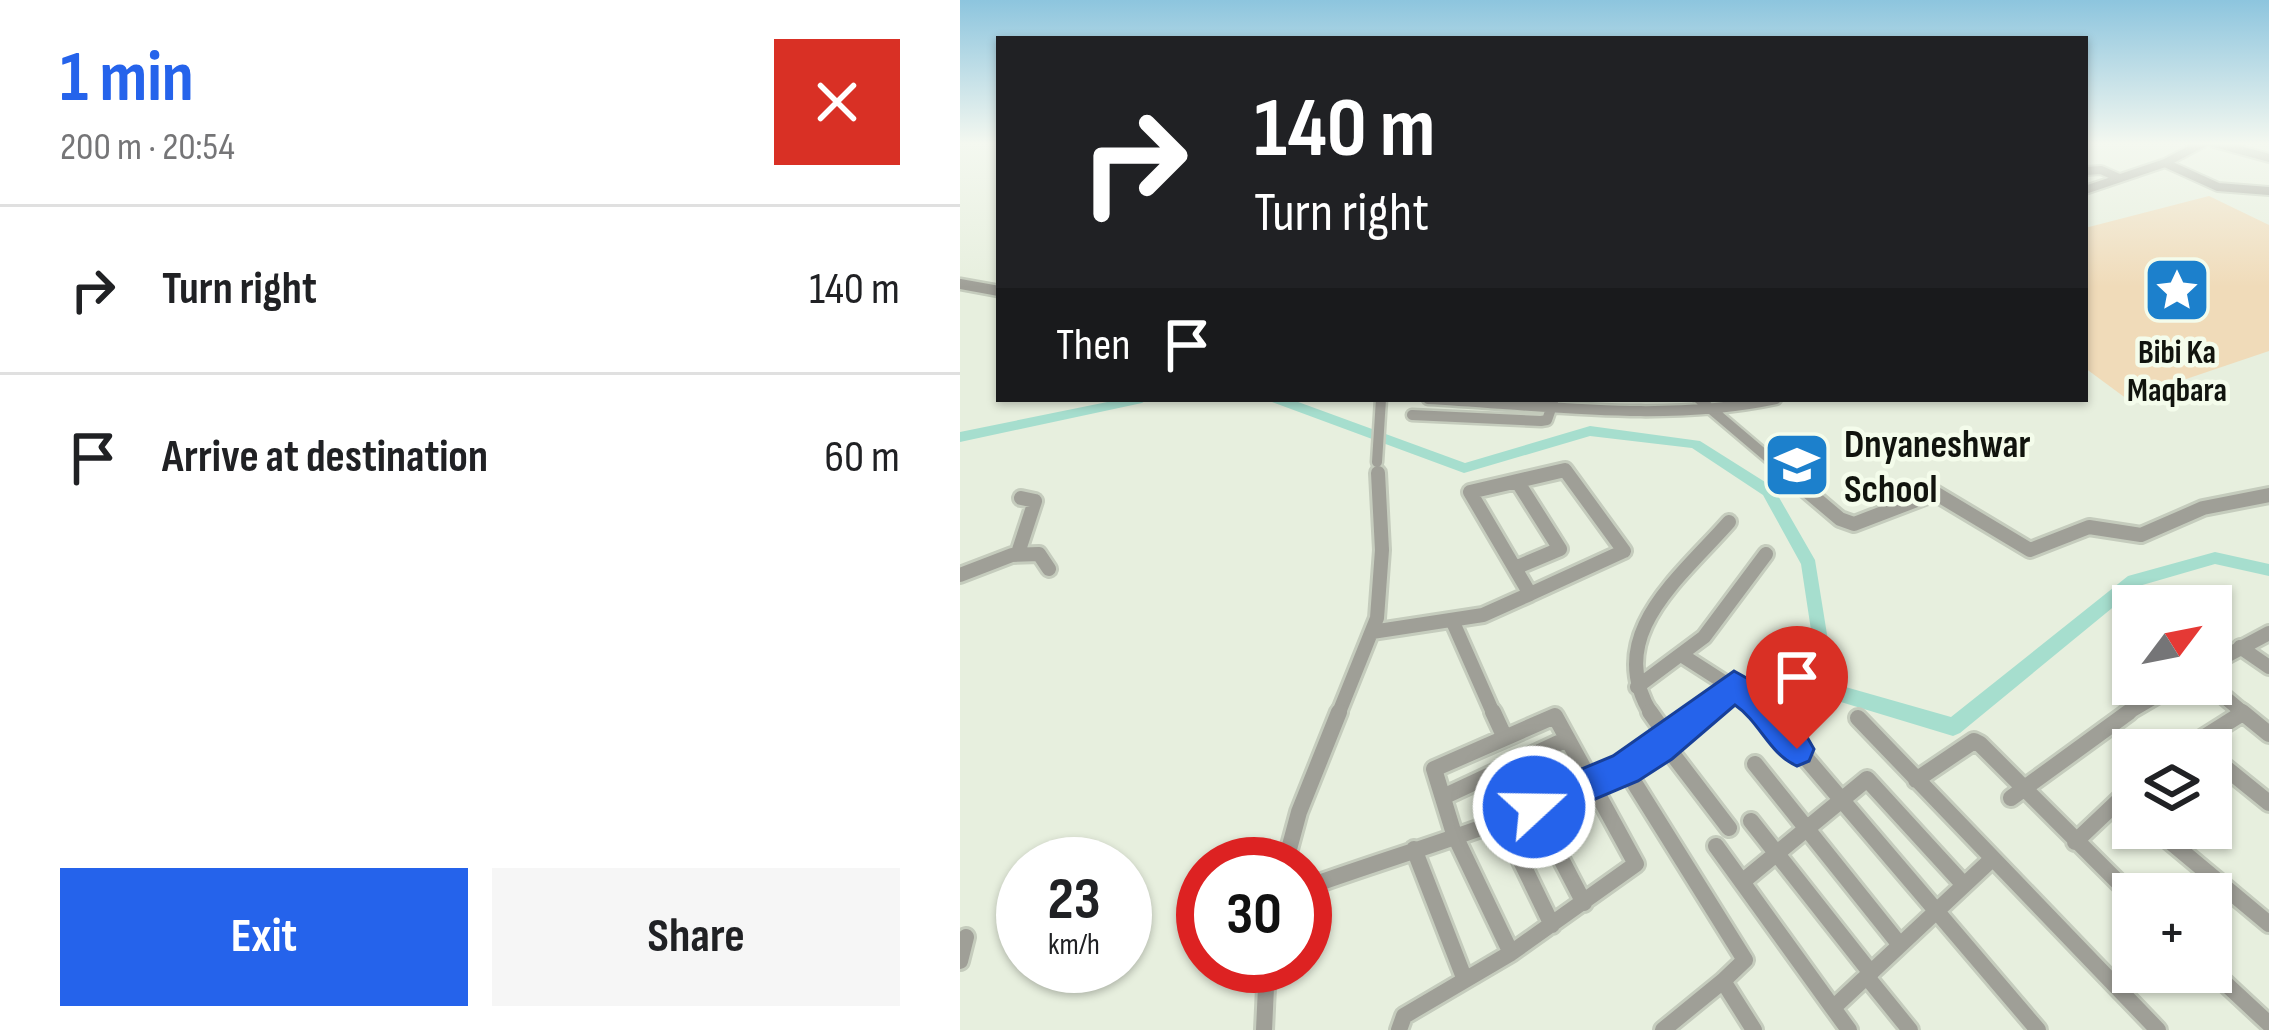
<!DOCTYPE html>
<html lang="en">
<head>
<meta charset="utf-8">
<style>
	:root { --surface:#fff; --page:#f6f6f6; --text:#202124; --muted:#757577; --line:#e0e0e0; --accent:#2563eb }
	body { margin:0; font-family:"Sofia Sans Condensed",sans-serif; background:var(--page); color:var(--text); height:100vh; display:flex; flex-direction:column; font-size:45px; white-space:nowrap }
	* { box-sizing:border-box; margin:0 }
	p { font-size:39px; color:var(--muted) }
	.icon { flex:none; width:66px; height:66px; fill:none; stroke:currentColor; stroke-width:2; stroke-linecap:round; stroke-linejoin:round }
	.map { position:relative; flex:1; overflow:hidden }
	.drawer { display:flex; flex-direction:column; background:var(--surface); width:960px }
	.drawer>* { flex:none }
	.top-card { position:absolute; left:36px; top:36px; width:1092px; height:366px; border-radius:0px; box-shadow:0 3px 9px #0004; background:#202124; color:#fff; overflow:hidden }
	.needle { width:78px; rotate:58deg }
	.buttons { position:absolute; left:1152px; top:585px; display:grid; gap:24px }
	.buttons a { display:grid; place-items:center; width:120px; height:120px; border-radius:0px; background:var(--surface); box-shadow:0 3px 9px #0004; font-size:60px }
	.speed { position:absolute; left:36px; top:837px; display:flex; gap:24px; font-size:60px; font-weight:700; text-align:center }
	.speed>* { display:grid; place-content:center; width:156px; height:156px; border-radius:50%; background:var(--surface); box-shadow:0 3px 9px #0004; line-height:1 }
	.speed small { font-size:30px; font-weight:400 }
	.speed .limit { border:18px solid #d22; background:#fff; color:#111 }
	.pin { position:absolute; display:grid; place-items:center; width:102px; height:102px; color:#fff; margin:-123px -51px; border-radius:50% 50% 50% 0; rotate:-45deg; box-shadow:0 0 12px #0007 }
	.pin .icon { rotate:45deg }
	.me { position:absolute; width:132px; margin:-66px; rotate:69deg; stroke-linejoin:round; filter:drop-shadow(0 0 9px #0008) }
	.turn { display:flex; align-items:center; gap:42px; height:252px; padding:0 60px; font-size:54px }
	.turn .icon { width:156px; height:156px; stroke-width:2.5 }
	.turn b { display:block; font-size:84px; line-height:102px }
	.then { display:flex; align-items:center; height:114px; padding:0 60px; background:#0003; gap:24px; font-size:45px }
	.round { display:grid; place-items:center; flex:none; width:126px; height:126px; border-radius:0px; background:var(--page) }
	.head { display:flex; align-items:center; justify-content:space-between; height:204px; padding:0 60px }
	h1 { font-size:72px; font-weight:700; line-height:90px; color:var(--accent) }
	.cta { display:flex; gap:24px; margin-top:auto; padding:24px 60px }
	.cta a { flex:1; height:138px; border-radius:0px; background:var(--accent); color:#fff; font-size:48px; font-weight:700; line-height:138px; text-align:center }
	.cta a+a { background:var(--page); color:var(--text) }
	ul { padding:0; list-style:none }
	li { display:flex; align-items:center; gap:36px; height:168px; padding:0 60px; border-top:3px solid var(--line) }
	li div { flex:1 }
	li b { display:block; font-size:45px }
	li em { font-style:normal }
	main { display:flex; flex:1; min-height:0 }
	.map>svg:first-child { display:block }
	.green { fill:#f0dbb9 }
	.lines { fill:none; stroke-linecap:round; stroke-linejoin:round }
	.river { fill:#a6dece; fill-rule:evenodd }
	.minor-far3-casing { stroke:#c5ccbd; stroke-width:12 }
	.minor-far2-casing { stroke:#c5ccbd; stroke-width:15 }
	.minor-far1-casing { stroke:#c5ccbd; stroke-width:20 }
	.minor-casing { stroke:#c5ccbd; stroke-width:22 }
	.minor-far3 { stroke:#9f9f97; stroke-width:8 }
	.minor-far2 { stroke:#9f9f97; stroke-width:10 }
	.minor-far1 { stroke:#9f9f97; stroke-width:14 }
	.minor { stroke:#9f9f97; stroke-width:16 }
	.route { fill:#2563eb; stroke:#184099; stroke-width:3 }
	.labels { text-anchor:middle; stroke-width:9; stroke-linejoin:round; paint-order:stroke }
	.far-poi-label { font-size:33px; font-weight:bold; fill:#11140e; stroke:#f4fceb }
	.poi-label { font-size:39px; font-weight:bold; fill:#11140e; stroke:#f4fceb; text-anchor:start }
</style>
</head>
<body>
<main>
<section class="drawer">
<div class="head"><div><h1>1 min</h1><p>200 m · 20:54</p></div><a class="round" style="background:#d93025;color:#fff"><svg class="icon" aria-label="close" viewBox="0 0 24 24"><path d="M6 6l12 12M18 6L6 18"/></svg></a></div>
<ul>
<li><svg class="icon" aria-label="right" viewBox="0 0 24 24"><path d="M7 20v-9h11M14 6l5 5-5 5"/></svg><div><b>Turn right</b></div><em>140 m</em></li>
<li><svg class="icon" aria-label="arrive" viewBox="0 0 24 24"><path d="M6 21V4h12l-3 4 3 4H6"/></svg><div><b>Arrive at destination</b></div><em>60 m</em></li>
</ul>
<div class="cta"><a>Exit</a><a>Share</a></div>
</section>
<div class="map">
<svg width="1309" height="1030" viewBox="0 0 1309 1030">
	<rect width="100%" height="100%" fill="#e7efde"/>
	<!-- green -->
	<path class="green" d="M1249,196l60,29v126l-142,48 -42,-31v-140z"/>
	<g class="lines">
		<!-- river -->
		<path class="river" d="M162,399h26l-6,4 -182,39v-10z
			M311,399h19l175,64 125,-37 110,15 73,46 42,73 20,124 116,33 177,-141 87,-24 54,12v12l-54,-12 -76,22 -179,147 -7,3 -132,-40 -20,-132 -38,-69 -71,-47 -102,-12 -126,37 -192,-71z"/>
		<defs>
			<path id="minor-far3" d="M1254,143l55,15
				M1205,163l53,24 51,4
				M1125,171l16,-1 18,8
				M1125,190l80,-27 38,-20
				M0,284l15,3"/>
			<path id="minor-far2" d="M0,284l39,7
				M468,399c114,6 236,24 348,0
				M739,399l86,73
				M452,415l129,6 6,-1 6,-17
				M417,462l4,-63
				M596,472h11"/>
			<path id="minor-far1" d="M821,469l59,50 14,5 81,-31 95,57 59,-23 52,8 62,-27 66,-13
				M605,470l59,81 -94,43 -60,-102z
				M58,553l17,-52 -14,-3
				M555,568l45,-19 -43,-68
				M0,575l52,-20 27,-1 10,15
				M492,620l42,95
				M412,632l111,-17 47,-21
				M1280,647l29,20
				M723,656l92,59
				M1251,664l58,-31
				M677,687l67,-50 62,-83
				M1255,689l31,26
				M378,715l39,-97 5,-68 -4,-77
				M692,715c-50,-79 28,-137 77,-193
				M739,715l35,-29
				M1164,715l53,-31"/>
			<path id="minor" d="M533,712l12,26
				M690,712l19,27
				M814,712l2,11 262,307
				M1282,712l27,22
				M595,716l81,148 -125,89 -57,-119 -20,-65z
				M898,718l300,312
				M704,743l65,85
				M1224,750l57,-36
				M1251,756l58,47
				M795,764l145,181
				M665,768l120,192 -22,21
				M956,780l58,-39 6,3 153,153
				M483,797l124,-58
				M1051,798l118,-86
				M574,807l50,96
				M540,818l52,107
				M791,821l120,152
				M1194,828l115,96
				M1115,842l58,-55
				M756,846l117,162
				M454,849l51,131
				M325,864l14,-52 40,-100
				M782,882l125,-103 97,106
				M345,888c135,-49 286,-84 398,-176
				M0,961l6,-24
				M1251,970l58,54
				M907,977l43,53
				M304,1030l3,-64
				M439,1030l5,-14 107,-63
				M703,1030l60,-49 31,49
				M889,1030l-16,-22 158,-148"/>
		</defs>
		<!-- minor-far3 casing -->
		<use href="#minor-far3" class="minor-far3-casing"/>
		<!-- minor-far2 casing -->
		<use href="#minor-far2" class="minor-far2-casing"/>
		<!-- minor-far1 casing -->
		<use href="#minor-far1" class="minor-far1-casing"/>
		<!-- minor casing -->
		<use href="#minor" class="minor-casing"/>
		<!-- minor-far3 -->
		<use href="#minor-far3" class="minor-far3"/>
		<!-- minor-far2 -->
		<use href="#minor-far2" class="minor-far2"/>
		<!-- minor-far1 -->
		<use href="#minor-far1" class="minor-far1"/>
		<!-- minor -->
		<use href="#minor" class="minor"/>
	</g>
	<!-- sky -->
	<linearGradient id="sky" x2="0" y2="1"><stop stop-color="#8dc5de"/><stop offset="0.5" stop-color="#f4f8f0"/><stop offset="1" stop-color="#f4f8f0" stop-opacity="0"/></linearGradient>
	<rect width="1309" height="287" fill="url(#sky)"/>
	<!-- route -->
	<path class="route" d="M774,671l52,29 28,49 -5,12 -12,5c-28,-12 -37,-44 -62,-61l-63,54 -34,22 -104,44 -13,-5 -6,-13 6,-13 92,-38z"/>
	<!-- icons -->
	<defs>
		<symbol id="sight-square" viewBox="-11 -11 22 22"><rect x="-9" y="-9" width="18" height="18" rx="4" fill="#1c80cc" stroke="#f4fceb"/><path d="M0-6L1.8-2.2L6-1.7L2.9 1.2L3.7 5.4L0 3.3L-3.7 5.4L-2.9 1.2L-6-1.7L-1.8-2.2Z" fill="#fff"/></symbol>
		<symbol id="school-square" viewBox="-11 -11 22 22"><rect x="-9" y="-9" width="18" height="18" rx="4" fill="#1c80cc" stroke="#f4fceb"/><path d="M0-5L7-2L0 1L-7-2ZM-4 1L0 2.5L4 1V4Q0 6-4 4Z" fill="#fff"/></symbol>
	</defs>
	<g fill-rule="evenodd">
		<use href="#sight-square" x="1179" y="252" width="76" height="76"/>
		<use href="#school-square" x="799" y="427" width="76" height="76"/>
	</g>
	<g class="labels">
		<!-- far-poi labels -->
		<g class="far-poi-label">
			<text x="1217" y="363">Bibi Ka<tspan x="1217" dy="38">Maqbara</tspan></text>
		</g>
		<!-- poi labels -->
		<g class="poi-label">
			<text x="884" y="457">Dnyaneshwar<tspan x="884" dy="45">School</tspan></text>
		</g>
	</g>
</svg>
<div class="buttons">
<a><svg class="needle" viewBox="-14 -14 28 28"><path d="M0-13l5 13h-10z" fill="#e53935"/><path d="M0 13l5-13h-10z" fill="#757577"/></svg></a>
<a><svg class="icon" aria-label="layers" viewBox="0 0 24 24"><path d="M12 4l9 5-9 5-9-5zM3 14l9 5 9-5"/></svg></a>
<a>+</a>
</div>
<div class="speed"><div>23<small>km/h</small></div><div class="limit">30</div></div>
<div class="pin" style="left:837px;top:749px;background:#d93025"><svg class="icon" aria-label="arrive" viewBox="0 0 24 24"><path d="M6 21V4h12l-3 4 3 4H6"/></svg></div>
<svg class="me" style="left:574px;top:807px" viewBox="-20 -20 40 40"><circle r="17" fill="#2563eb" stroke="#fff" stroke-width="3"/><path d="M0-11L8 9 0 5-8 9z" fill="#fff"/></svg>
<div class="top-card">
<div class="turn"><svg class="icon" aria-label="right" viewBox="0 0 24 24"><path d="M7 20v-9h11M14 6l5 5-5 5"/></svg><div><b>140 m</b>Turn right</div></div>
<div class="then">Then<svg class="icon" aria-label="arrive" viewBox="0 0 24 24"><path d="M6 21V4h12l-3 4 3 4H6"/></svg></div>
</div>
</div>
</main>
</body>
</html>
